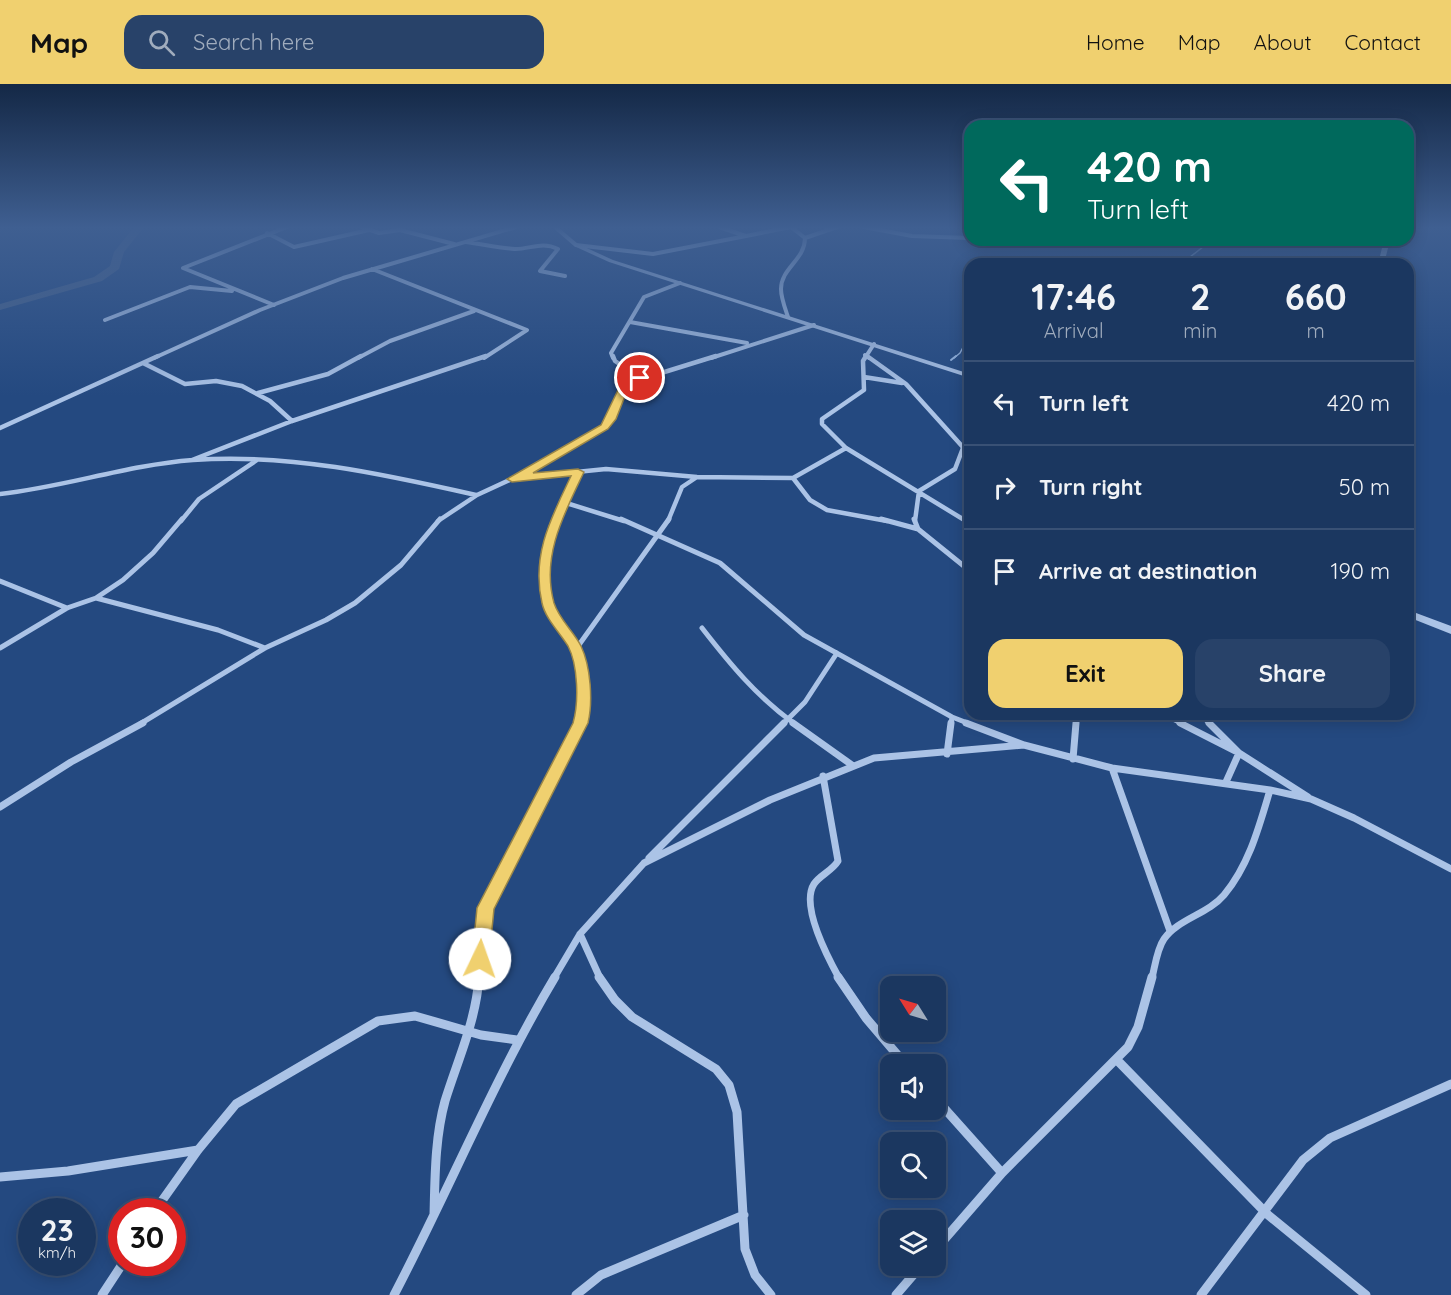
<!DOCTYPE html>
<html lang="en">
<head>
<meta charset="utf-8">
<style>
	:root { --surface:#1b3760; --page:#284269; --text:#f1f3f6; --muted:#a0acbd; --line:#395175; --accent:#f0d06f }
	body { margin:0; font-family:Quicksand,sans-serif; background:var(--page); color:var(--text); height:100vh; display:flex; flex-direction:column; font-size:22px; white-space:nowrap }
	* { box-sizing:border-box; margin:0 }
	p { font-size:20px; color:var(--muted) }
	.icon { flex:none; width:33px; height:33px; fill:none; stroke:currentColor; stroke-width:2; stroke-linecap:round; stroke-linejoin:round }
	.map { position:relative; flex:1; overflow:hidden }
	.sheet { position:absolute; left:964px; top:174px; width:450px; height:462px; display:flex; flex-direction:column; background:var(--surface); border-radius:18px; box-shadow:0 3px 15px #0003,0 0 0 2px var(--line) }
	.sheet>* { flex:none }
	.banner { position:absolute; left:964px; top:36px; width:450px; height:126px; border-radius:18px; box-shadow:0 3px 15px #0003,0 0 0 2px var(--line); background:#00695c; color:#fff; overflow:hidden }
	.needle { width:39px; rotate:307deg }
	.tools { position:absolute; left:880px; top:892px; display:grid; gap:12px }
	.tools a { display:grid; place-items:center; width:66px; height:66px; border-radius:12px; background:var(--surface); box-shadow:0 3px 15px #0003,0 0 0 2px var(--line); font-size:30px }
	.speed { position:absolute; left:18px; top:1114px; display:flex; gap:12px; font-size:30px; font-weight:700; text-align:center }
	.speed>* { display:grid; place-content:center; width:78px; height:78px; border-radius:50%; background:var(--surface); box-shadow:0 3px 15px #0003,0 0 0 2px var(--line); line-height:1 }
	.speed small { font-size:15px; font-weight:400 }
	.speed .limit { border:9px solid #d22; background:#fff; color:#111 }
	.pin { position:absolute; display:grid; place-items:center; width:51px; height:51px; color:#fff; margin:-26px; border:3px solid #fff; border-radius:50%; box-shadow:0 2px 6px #0007 }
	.me { position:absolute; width:66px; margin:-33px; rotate:3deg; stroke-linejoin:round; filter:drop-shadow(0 0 4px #0008) }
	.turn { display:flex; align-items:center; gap:21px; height:126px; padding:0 24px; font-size:27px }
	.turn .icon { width:78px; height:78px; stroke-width:2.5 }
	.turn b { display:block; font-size:42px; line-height:51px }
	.eta { display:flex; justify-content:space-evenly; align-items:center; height:102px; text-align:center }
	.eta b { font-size:36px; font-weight:800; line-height:42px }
	.primary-button { display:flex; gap:12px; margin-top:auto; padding:12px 24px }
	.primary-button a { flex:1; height:69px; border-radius:18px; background:var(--accent); color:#111; font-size:24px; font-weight:800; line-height:69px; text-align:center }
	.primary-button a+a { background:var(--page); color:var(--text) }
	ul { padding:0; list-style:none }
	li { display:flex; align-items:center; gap:18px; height:84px; padding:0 24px; border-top:2px solid var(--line) }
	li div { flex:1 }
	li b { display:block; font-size:22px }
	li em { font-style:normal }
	header { display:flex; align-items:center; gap:36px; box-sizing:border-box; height:84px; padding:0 30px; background:var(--accent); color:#111 }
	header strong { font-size:28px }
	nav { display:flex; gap:33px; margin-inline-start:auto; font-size:21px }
	.search { width:420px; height:54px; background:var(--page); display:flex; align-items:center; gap:15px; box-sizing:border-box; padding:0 21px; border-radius:18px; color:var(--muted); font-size:22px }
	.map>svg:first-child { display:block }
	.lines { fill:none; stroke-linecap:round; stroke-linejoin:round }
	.stream-far1 { stroke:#9fbee7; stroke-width:1.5 }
	.stream { stroke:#9fbee7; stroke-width:2 }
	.river { fill:#456088; fill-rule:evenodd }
	.minor-far4 { stroke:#abc3e6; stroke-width:4 }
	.minor-far3 { stroke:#abc3e6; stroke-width:4.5 }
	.minor-far2 { stroke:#abc3e6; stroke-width:5 }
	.minor-far1 { stroke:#abc3e6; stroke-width:7 }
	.minor { stroke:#abc3e6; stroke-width:9 }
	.tertiary { fill:#abc3e6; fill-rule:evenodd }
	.route { fill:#f0d06f; stroke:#9c8748; stroke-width:1.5 }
</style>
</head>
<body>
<header>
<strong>Map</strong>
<div class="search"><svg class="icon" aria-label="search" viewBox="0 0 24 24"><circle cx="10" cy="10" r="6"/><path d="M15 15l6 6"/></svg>Search here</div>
<nav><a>Home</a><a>Map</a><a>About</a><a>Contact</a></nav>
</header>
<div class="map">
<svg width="1451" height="1211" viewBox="0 0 1451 1211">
	<rect width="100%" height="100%" fill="#244980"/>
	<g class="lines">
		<!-- stream-far1 -->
		<path class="stream-far1" d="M1162,180l28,-7 22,-17
			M954,274l6,-5 10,-19"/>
		<!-- stream -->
		<path class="stream" d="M951,276l5,-4"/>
		<!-- river -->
		<path class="river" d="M134,143h10l-20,25 -5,17 -17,12 -102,29v-6l94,-27 16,-11 4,-14z"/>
		<!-- minor-far4 -->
		<path class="minor-far4" d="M362,143l17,6 21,-3 54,14
			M719,143l27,9 45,-9
			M791,143l14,11
			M864,143l48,9 58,2
			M267,149l27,14 75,-17
			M1000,156l43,5 23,-5
			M466,158c16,2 33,6 49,7 16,0 27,-8 43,0l-18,22 25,5
			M576,161l77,9 93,-18
			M372,185l155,61 -43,28
			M274,221l-91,-37 104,-41
			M788,233c-3,-9 -7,-19 -7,-28 0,-21 24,-29 24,-51l32,-11
			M105,236l85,-33 42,4
			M630,238l117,21
			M865,271l4,3
			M154,274l106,-48 83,-32 173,-51
			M358,274l32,-17 84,-30
			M613,274l-2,-5 33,-56 36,-14
			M711,274l103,-33
			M865,274l9,-14"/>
		<!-- minor-far3 -->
		<path class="minor-far3" d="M613,272l2,5 25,17
			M866,272l-3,5 1,29 -42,29v5l24,24 120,73
			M867,272l39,28 64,71
			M143,279l42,21 31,-3 26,5 28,15 22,20
			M864,293l38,6
			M258,309l70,-19 33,-18
			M0,344l158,-72
			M192,376l100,-39 194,-65
			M517,394l89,-9 91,8 96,1 53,-30
			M793,394l17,22 17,10 60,11
			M0,410c65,-7 127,-29 193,-34 95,-7 190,14 283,35
			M563,418l61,19
			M181,437l18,-22 58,-39
			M438,437l39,-26 63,-29 65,-39 16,-35 8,-9 87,-27
			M554,437l24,-49
			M668,437l14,-34 15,-10
			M915,437l4,-30 36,-22 8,-21"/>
		<!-- minor-far2 -->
		<path class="minor-far2" d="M555,435c-21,62 -14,79 21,130
			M621,435l99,44 84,72 148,82 18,7
			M881,435l37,10 52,42
			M914,435l4,10
			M964,435l6,4
			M0,497l67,27
			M96,514l122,32 47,18
			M702,544c28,36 55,69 93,96
			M0,564l67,-40 29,-10 27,-18 30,-27 29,-34
			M1163,630l20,10
			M1200,630l10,10
			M140,640l125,-76 61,-28 29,-17 46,-38 39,-46
			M579,640c12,-24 3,-50 -3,-75l93,-130
			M783,640l22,-22 32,-49
			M951,640l1,-7
			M1076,640l1,-10"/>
		<!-- minor-far1 -->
		<path class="minor-far1" d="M793,639l59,42
			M966,639l58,22
			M1180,639l59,30 69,44
			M1209,639l30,30 -13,29
			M947,670l4,-31
			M1073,675l3,-36
			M1112,684l58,163
			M823,692l15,85c-6,10 -18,14 -24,23 -14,22 14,74 25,94
			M0,723l71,-45 72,-39
			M649,774l135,-135
			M580,850l20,44
			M479,894l6,-70 95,-185
			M554,894l26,-44 64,-71 126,-63 104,-42 150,-13 88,23 158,22 41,9 43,19 97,51
			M1152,894c3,-12 5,-29 12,-39 14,-20 44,-25 60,-44 25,-30 35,-68 46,-105"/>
		<!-- minor -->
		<path class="minor" d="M599,893l16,23 17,17 84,52 13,16 8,27 8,137 10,26 16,20
			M838,893l28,41 40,47
			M1117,976l150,154 99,81
			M936,1015l66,74
			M0,1093l68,-6 130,-21
			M154,1128l44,-62 38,-46 142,-83 37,-5 66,19 36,5
			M434,1131c1,-38 1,-78 11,-114 13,-42 31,-80 34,-124
			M936,1165l66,-76 126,-126 10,-20 14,-50
			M102,1211l21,-32
			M394,1211c55,-105 100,-216 161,-318
			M576,1211l25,-20 143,-60
			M896,1211l25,-29
			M1201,1211l102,-135 27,-22 121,-54"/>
		<!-- tertiary -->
		<path class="tertiary" d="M552,143h6l20,17 35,16 357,114v4l-361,-116 -35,-16z
			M1384,156h6l-6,24h-6z
			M1408,526l43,16v8l-43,-17z"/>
	</g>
	<!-- sky -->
	<linearGradient id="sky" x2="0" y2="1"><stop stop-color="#142846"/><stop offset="0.46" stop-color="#3f5f91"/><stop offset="1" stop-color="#3f5f91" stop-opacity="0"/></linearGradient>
	<rect width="1451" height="312" fill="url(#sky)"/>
	<!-- route -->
	<path class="route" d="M636,292l8,2 -17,13 -11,28 -8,10 -75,44 45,-4 6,3c-20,42 -43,84 -30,131 5,16 20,29 27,43 10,21 12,56 7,77l-94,186 -5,50 -2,6 -7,2 -6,-2 -2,-6 5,-51 96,-185c6,-21 5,-58 -5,-77 -8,-13 -23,-28 -26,-43 -11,-48 9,-85 29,-127l-59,6 -5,-3 94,-54 18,-37z"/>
</svg>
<div class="tools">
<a><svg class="needle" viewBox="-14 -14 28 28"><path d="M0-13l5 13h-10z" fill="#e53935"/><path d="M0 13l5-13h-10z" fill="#a0acbd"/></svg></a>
<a><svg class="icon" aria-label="sound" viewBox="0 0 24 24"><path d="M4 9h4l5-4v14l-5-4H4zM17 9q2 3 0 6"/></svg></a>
<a><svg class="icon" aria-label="search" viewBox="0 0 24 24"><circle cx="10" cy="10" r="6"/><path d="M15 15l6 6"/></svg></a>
<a><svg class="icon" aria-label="layers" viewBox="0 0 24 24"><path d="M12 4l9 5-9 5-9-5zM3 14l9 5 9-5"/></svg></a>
</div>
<div class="speed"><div>23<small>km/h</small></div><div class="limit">30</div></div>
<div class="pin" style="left:640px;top:294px;background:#d93025"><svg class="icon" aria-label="arrive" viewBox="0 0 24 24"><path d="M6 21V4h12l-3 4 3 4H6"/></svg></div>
<svg class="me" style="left:480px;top:875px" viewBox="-20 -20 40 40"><circle r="19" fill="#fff"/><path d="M0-13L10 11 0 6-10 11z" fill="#f0d06f"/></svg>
<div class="banner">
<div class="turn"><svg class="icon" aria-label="left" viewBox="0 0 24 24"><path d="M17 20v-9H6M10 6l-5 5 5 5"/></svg><div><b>420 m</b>Turn left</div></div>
</div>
<section class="sheet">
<div class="eta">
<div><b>17:46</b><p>Arrival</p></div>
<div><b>2</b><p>min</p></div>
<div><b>660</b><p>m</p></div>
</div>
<ul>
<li><svg class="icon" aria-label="left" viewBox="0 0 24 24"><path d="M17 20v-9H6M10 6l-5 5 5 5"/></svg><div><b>Turn left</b></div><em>420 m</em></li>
<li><svg class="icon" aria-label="right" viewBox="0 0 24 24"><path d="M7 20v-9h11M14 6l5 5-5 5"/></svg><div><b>Turn right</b></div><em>50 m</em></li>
<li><svg class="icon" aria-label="arrive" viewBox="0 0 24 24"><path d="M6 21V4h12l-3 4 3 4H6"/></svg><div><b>Arrive at destination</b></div><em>190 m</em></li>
</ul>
<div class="primary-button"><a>Exit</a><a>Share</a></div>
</section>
</div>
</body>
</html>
